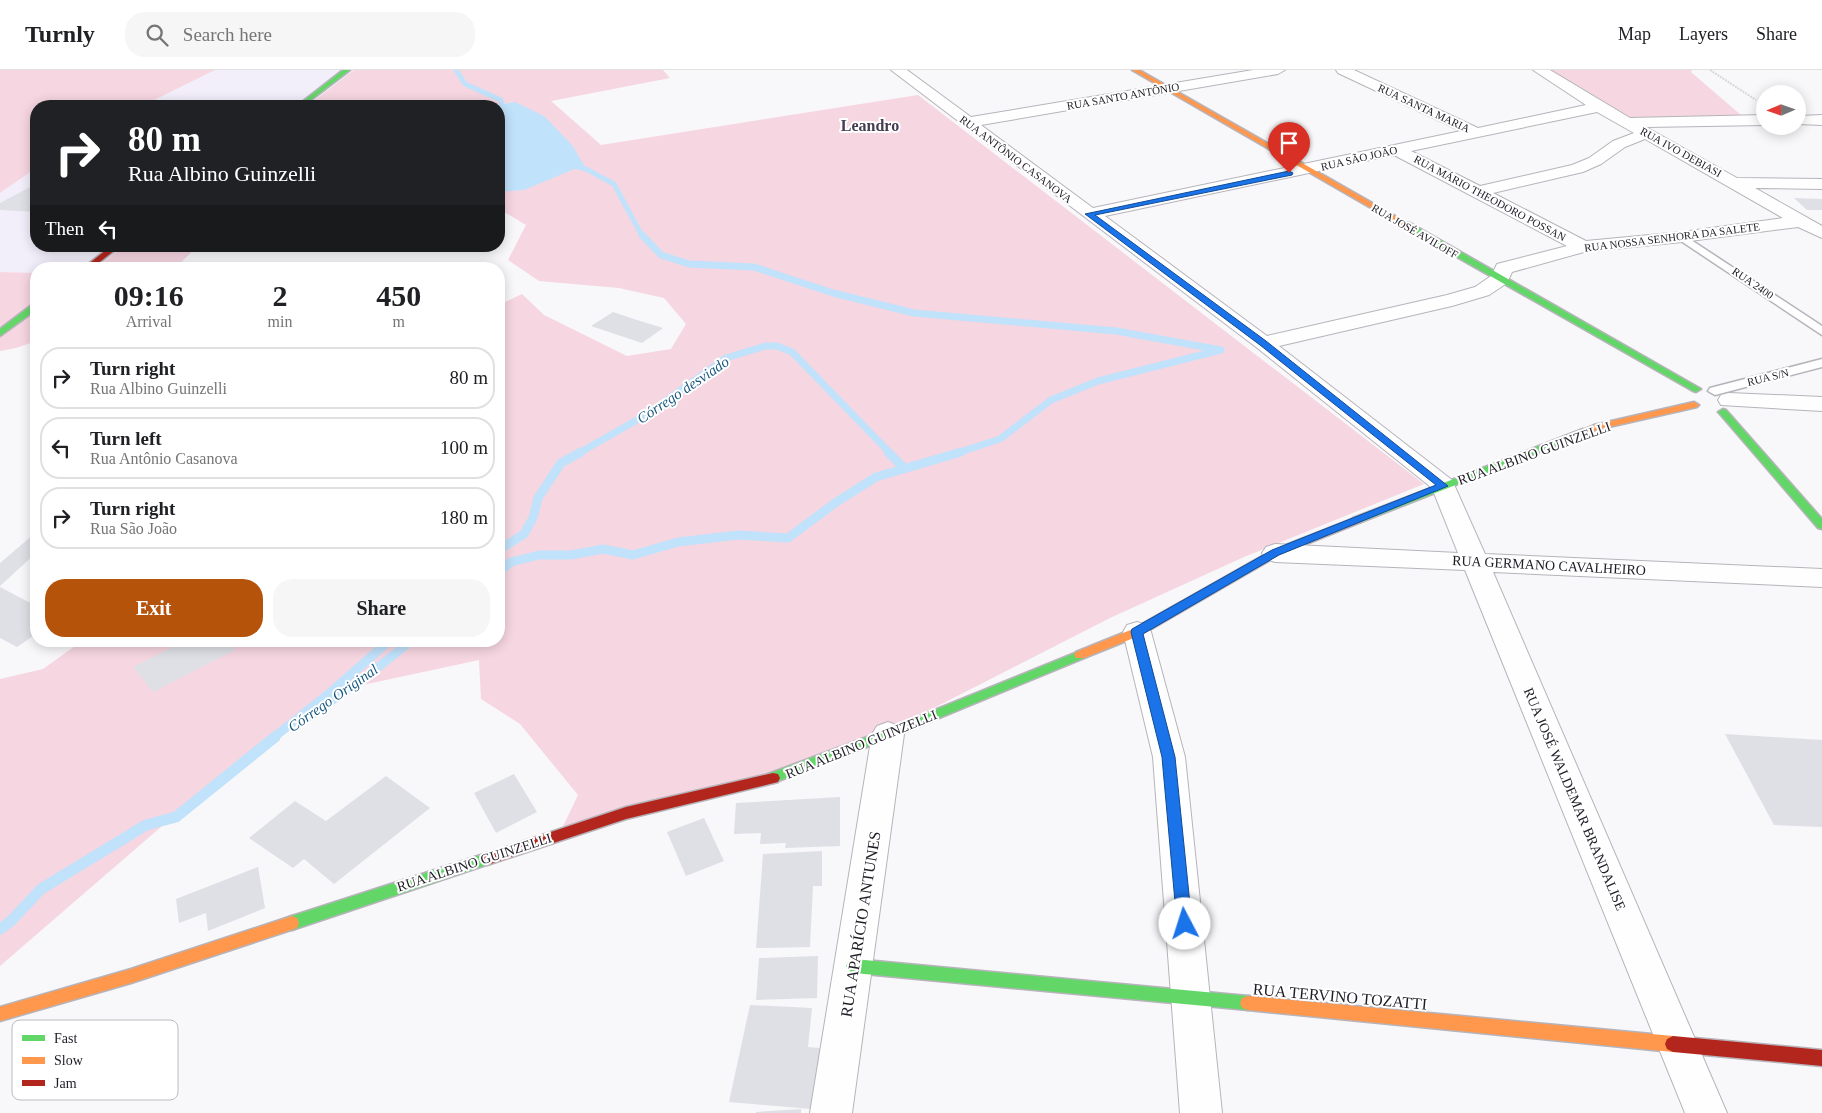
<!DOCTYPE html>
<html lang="en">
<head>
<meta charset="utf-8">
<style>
	:root { --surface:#fff; --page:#f6f6f6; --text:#202124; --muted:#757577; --line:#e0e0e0; --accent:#b45309 }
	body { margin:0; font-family:"Times New Roman",serif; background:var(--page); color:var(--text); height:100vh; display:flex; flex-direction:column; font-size:19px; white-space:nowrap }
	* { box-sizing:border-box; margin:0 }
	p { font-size:16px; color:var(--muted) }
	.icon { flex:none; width:28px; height:28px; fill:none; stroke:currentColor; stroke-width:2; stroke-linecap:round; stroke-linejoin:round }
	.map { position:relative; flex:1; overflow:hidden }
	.panel { position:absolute; left:30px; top:192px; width:475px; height:385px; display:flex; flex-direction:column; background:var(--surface); border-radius:20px; box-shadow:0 2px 12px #0003 }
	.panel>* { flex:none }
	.guide { position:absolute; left:30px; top:30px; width:475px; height:152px; border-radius:20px; box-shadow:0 2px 12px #0003; background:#202124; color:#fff; overflow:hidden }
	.needle { width:32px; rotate:268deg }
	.controls { position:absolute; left:1756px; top:15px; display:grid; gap:10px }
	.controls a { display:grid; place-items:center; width:50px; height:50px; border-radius:50%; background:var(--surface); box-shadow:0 2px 12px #0003; font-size:25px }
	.pin { position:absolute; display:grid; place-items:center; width:42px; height:42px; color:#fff; margin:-51px -21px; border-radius:50% 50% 50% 0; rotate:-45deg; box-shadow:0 0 5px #0007 }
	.pin .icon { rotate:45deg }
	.me { position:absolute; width:55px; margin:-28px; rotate:355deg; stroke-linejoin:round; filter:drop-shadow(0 0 4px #0008) }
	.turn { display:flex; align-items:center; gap:18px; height:105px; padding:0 15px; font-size:22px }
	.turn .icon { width:65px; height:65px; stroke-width:2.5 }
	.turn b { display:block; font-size:35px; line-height:42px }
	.then { display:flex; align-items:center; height:48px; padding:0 15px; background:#0003; gap:10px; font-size:19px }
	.eta { display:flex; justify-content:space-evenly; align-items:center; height:85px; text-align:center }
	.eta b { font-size:30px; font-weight:700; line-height:35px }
	.cta { display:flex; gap:10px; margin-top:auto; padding:10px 15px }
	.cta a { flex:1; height:58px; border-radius:20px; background:var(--accent); color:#fff; font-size:20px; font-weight:700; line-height:58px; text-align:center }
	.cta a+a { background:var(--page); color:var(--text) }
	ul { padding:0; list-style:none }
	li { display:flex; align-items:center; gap:15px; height:62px; margin:0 10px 8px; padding:0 5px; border:2px solid var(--line); border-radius:20px }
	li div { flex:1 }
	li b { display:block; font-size:19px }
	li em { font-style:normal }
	header { display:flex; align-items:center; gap:30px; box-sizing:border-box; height:70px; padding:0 25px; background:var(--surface); border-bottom:1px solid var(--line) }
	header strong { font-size:24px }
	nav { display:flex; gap:28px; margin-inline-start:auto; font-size:18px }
	.search { width:350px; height:45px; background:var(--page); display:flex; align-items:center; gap:12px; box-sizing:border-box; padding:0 18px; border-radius:20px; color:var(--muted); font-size:19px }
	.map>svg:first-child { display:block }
	.built { fill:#f2effb }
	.green { fill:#f6d6e1 }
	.water { fill:#c0e2fb }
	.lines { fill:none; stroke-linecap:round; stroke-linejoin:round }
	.stream-far3 { stroke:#c0e2fb; stroke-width:5 }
	.stream-far2 { stroke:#c0e2fb; stroke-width:7 }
	.stream-far1 { stroke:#c0e2fb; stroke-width:9 }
	.stream { stroke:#c0e2fb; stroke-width:11 }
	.building { fill:#dfe0e6 }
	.lane-casing { stroke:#b6b4ba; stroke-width:3 }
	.street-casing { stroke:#b6b4ba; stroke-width:2 }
	.fast-casing { stroke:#b6b4ba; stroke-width:3 }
	.slow-casing { stroke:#b6b4ba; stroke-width:3 }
	.jam-casing { stroke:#b6b4ba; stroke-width:3 }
	.path { stroke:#d8d8da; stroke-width:2; stroke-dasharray:2 1; stroke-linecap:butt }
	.lane { fill:#fefefe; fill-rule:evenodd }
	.street { fill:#fefefe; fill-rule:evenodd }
	.fast { fill:#63d668; fill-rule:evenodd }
	.slow { fill:#ff974d; fill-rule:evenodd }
	.jam { fill:#b3261e; fill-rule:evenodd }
	.route { fill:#1a73e8; stroke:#114b97 }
	.labels { text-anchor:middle; stroke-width:4; stroke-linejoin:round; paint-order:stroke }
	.far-street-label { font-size:11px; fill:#1f1c26; stroke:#fff }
	.street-label { font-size:14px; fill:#1f1c26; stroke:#fff }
	.water-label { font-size:15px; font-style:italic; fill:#19597f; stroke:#fff }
	.far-district-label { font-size:16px; font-weight:bold; fill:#443d52; stroke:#fff }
	.near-street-label { font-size:16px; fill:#1f1c26; stroke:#fff }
	.key { fill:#fff; stroke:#bcbbbe; stroke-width:1 }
	.key-label { font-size:14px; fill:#1f1c26 }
</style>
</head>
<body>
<header>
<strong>Turnly</strong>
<div class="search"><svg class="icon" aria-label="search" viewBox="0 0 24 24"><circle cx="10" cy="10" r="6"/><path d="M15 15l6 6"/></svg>Search here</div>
<nav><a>Map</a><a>Layers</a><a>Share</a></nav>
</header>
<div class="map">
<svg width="1822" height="1043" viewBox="0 0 1822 1043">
	<rect width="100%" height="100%" fill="#f8f7fa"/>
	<!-- built -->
	<path class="built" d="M215,0h139l-47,36h-165z
		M36,98v78h88l-30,23h-58v4l-36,-1v-79z"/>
	<!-- green -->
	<path class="green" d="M0,0h215l-73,36h-106v62l-36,25z
		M354,0h309l7,8 -119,23 50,44 317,-50 506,389 -180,73 -134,61 -239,122 -315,101 22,-46 -58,-71 -39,-25 -2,-39 -149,32 -139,109 -191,165v-287l43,-10 39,-28h417v-336l23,-11 22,21 83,41 44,-7 15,-25 -22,-26 -45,-10 -80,-7 -31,-21 18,-35 -27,-16v-18l25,-1 -9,-88 -26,4h-182z
		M1546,0h146l-1,2 51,44 -116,3z
		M124,176h74l-24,23h-80z
		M0,202l36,1v68l-20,7 -16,3z"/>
	<!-- water -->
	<path class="water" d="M515,32l29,14 28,29 12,20 -60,25 -25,2v-86h-10z"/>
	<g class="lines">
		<!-- stream-far3 -->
		<path class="stream-far3" d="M456,0l9,14 36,16 1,14
			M567,94l19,5 28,15 28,52"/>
		<!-- stream-far2 -->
		<path class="stream-far2" d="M642,165l19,20 28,9 65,3 79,26 81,20 202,18 105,19
			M579,383l65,-37 82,-58 39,-12h12l15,6 98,101
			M957,383l43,-14 51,-39 47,-19 119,-30"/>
		<!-- stream-far1 -->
		<path class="stream-far1" d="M888,382l16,16
			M499,480l25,-16 9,-16 5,-20 23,-35 20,-11
			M499,502l12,-10 28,-7h32l32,-6 30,6 45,-13 60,-7 50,3 47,-35 41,-26 85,-25
			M301,652l66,-46 44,-35
			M273,668l59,-47 57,-50"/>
		<!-- stream -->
		<path class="stream" d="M0,859l11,-8 30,-32 105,-64 30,-8 99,-80"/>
	</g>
	<!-- building -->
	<path class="building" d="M36,114v28l-36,-2v-7z
		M1794,128l28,1v11h-15z
		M613,242l24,8 26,8 -21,15 -51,-17z
		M34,464h2v19l-36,33v-23z
		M0,517l36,19v28l-19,13 -17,-9z
		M185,571h42l8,9 -82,42 -20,-25z
		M1725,664l97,6v87l-48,-2z
		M514,704l23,38 -41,21 -22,-40z
		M386,706l44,32 -96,76 -30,-25 -11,9 -44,-30 46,-37 31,20z
		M840,727v49l-55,2 1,-5 -26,1 1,-11 -27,1 2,-31z
		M704,748l20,43 -38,15 -19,-44z
		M822,781v35h-9l-3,61 -54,1 7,-94z
		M258,797l7,41 -57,23 -2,-18 -27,10 -3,-24z
		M818,886l-1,42 -61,2 3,-42z
		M750,935l62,3 -4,39 24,2 -9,61 -94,-8z
		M801,1039v4h-45v-1z"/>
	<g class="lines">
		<defs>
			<path id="lane" d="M1682,164l140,92v9l-144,-96 -1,-2 1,-2z
				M1822,289v8l-107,28 -7,-4 2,-3z"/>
			<path id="street" d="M891,0h16l64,47 282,-47h32l-7,4 -297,51 112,83 368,-77 -123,-58 -2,-3h18l124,58 108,-23 -53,-35h17l80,48 135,-3v10l-119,2 91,51 85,1v10l-67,-1 67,38v12l-24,-11 -116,15 -98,10 -72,20 -5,11 -18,12 -37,11 -173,40 173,134 33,74 337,15v18l-329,-15 234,541h-42l-220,-543 -190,-8 -9,-3 -4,-6 4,-6 9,-3 183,9 -26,-65 -176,-141zM1597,42l37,21 -21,8 -24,17 -17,7 -92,21 -69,-35zM1645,69l138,79 -101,14 -96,9 -93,-48 90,-21 18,-8 24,-17zM1394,85l173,91 -70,18 -6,12 -16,11 -28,8 -180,41 -162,-120z
				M1822,45v10l-24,-1v-8z
				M1729,323l93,4v14l-101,-6 -3,-5 3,-5z
				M1137,552l10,3 4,7 34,125 37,356h-42l-27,-356 -30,-125 4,-7z
				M888,652l11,4 5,8 -52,379h-42l62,-379 5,-8z"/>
			<path id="fast" d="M343,0h7l-47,36h-6z
				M1404,153h6l291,166 -5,3 -3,-1 -289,-164z
				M33,234h3v6l-36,26v-7z
				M1723,339l3,1 96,109v10l-4,-1 -98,-114 -2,-2z
				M1583,359l5,3 -2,2 -225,88 -4,1 -5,-3 1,-2z
				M1080,581l4,1 2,3 -2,3 -191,79 -120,46 -5,-1 -2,-4 2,-4 115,-43z
				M487,783l5,2 2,4 -2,4 -200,67 -5,-2 -2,-5 2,-5 5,-2z
				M854,889l394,37 6,2 2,5 -2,5 -6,2 -394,-37 -5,-2 -3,-5 3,-5z"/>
			<path id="slow" d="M1132,0h7l272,155 -7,2z
				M1694,332l5,3 -2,2 -97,22 -17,6 -5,-3 16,-7z
				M1357,447l5,3 -1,2 -82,33 -138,80 -57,23h-8l-2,-3 2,-3 57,-23 138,-78z
				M292,846l5,2 2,5 -2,5 -166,55 -131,38v-14l131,-38z
				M1248,926l425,40 6,3 2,5 -2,5 -6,3 -425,-42 -6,-2 -2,-5 2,-5z"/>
			<path id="jam" d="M111,176h9l-29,23h-9z
				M773,703l5,1 2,4 -2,4 -152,37 -139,46 -5,-2 -2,-4 2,-4 144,-48z
				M1673,966l149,14v16l-149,-14 -6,-3 -2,-5 2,-5z"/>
		</defs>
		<!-- lane casing -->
		<use href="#lane" class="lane-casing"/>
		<!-- street casing -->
		<use href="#street" class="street-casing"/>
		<!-- fast casing -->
		<use href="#fast" class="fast-casing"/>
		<!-- slow casing -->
		<use href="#slow" class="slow-casing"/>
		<!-- jam casing -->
		<use href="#jam" class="jam-casing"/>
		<!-- path -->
		<path class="path" d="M1710,0l46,30"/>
		<!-- lane -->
		<use href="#lane" class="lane"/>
		<!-- street -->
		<use href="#street" class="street"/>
		<!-- fast -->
		<use href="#fast" class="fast"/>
		<!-- slow -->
		<use href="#slow" class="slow"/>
		<!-- jam -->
		<use href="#jam" class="jam"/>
	</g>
	<!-- route -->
	<path class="route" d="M1289,101l4,2 -1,2 -197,40 171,126 182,145 -169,69 -136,79 32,123 17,167 -2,5 -5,2 -6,-2 -2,-5 -15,-167 -31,-125 1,-3 140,-79 164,-65 -176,-140 -175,-131z"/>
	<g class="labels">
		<!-- far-street labels -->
		<g class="far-street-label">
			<text transform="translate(1123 26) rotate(-10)" y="4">RUA SANTO ANTÔNIO</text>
			<text transform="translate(1424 38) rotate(25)" y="4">RUA SANTA MARIA</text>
			<text transform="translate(1681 82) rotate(29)" y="4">RUA IVO DEBIASI</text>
			<text transform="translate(1359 88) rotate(-13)" y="4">RUA SÃO JOÃO</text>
			<text transform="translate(1016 89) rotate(37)" y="4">RUA ANTÔNIO CASANOVA</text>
			<text transform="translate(1490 128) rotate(28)" y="4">RUA MÁRIO THEODORO POSSAN</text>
			<text transform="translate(1415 161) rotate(30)" y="4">RUA JOSÉ AVILOFF</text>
			<text transform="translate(1672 167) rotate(-7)" y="4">RUA NOSSA SENHORA DA SALETE</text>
			<text transform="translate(1753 213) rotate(34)" y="4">RUA 2400</text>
			<text transform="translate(1768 307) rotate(-14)" y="4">RUA S/N</text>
		</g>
		<!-- street labels -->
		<g class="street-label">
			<text transform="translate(1534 383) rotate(-20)" y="5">RUA ALBINO GUINZELLI</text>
			<text transform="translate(1549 495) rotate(3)" y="5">RUA GERMANO CAVALHEIRO</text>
			<text transform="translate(861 674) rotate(-22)" y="5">RUA ALBINO GUINZELLI</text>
			<text transform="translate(1575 729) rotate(67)" y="5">RUA JOSÉ WALDEMAR BRANDALISE</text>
			<text transform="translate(474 792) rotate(-18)" y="5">RUA ALBINO GUINZELLI</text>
		</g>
		<!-- water labels -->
		<g class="water-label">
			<text transform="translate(683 320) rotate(-34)" y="5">Córrego desviado</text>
			<text transform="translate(333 628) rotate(-35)" y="5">Córrego Original</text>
		</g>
		<!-- far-district labels -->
		<g class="far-district-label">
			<text x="870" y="61">Leandro</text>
		</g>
		<!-- near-street labels -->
		<g class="near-street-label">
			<text transform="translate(860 854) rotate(-81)" y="6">RUA APARÍCIO ANTUNES</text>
			<text transform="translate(1340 926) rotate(5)" y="6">RUA TERVINO TOZATTI</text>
		</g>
	</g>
	<!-- legend -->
	<rect x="12" y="950" width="166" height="80" rx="8" class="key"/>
	<rect x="22" y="965" width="23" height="6" fill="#63d668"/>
	<rect x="22" y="987" width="23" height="7" fill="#ff974d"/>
	<rect x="22" y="1010" width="23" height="6" fill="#b3261e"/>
	<g class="key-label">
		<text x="54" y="973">Fast</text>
		<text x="54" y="995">Slow</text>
		<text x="54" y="1018">Jam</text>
	</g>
</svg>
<div class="controls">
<a><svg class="needle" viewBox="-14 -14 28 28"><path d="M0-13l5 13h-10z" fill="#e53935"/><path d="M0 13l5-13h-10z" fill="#757577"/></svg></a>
</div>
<div class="pin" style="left:1289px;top:103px;background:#d93025"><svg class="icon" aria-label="arrive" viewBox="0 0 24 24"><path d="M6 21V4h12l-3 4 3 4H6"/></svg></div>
<svg class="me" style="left:1185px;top:854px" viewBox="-20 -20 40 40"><circle r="19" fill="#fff"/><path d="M0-13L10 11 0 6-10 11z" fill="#1a73e8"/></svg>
<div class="guide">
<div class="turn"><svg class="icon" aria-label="right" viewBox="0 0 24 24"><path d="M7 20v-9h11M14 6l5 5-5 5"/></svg><div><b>80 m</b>Rua Albino Guinzelli</div></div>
<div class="then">Then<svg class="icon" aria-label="left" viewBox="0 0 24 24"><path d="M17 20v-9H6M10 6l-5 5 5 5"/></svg></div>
</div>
<section class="panel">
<div class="eta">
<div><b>09:16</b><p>Arrival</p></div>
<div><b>2</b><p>min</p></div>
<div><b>450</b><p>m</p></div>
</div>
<ul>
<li><svg class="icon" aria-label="right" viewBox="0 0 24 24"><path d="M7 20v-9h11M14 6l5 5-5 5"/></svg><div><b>Turn right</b><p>Rua Albino Guinzelli</p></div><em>80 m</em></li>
<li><svg class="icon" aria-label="left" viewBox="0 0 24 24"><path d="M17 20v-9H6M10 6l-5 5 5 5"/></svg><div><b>Turn left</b><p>Rua Antônio Casanova</p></div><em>100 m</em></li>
<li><svg class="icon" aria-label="right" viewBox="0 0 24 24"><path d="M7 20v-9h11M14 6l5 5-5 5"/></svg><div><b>Turn right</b><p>Rua São João</p></div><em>180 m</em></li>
</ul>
<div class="cta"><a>Exit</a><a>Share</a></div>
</section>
</div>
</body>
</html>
